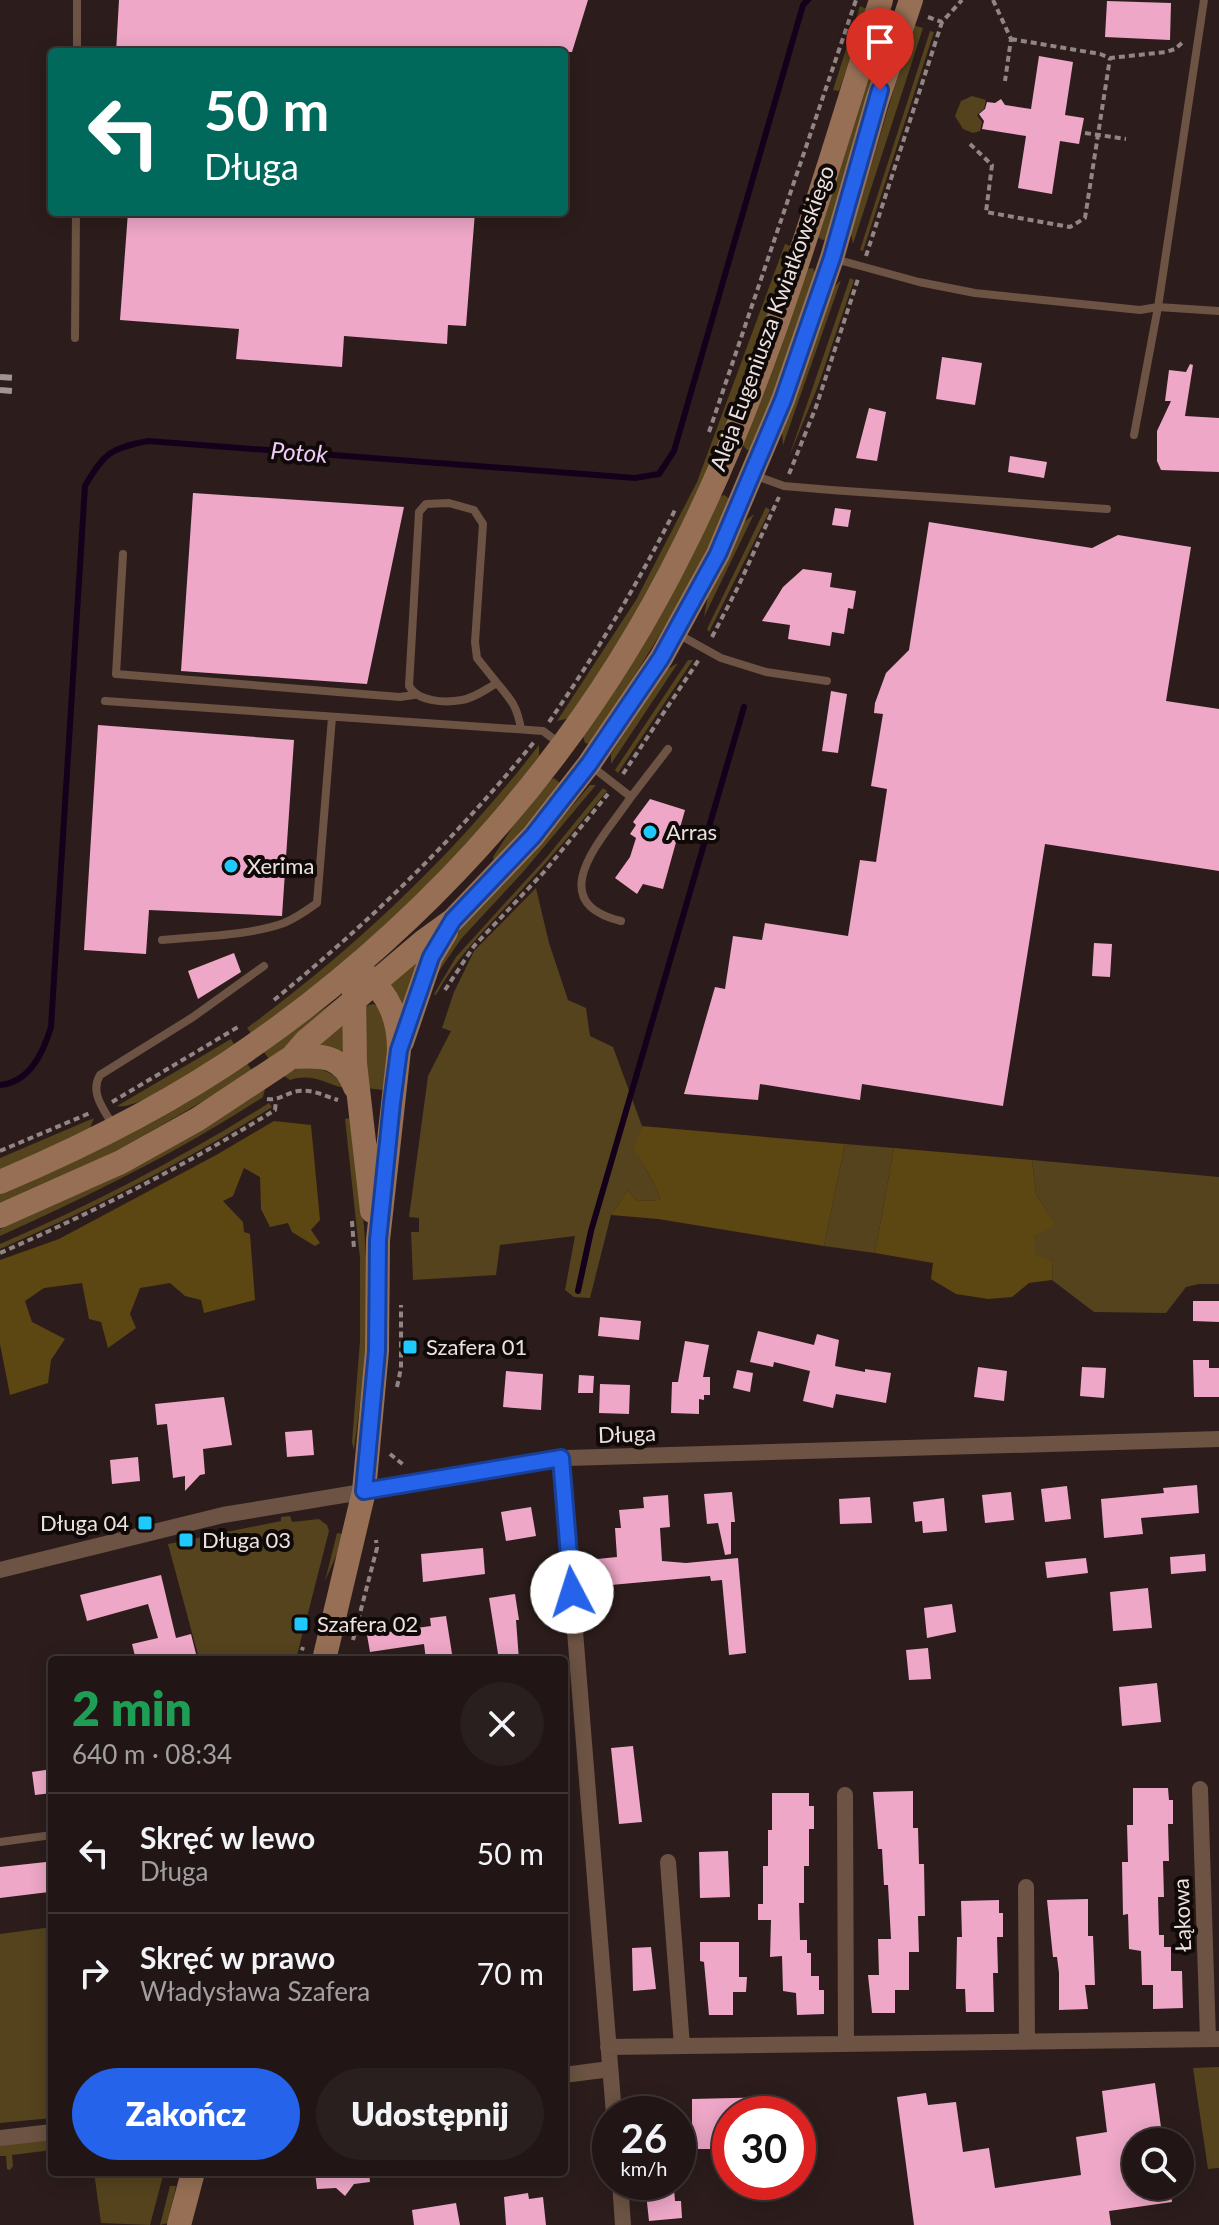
<!DOCTYPE html>
<html lang="pl">
<head>
<meta charset="utf-8">
<style>
	:root { --surface:#211615; --page:#291f1e; --text:#f1f3f6; --muted:#a29fa0; --line:#3e3534; --accent:#2563eb }
	body { margin:0; font-family:Lato,sans-serif; background:var(--page); color:var(--text); height:100vh; display:flex; flex-direction:column; font-size:30px; white-space:nowrap }
	* { box-sizing:border-box; margin:0 }
	p { font-size:26px; color:var(--muted) }
	.icon { flex:none; width:44px; height:44px; fill:none; stroke:currentColor; stroke-width:2; stroke-linecap:round; stroke-linejoin:round }
	.map { position:relative; flex:1; overflow:hidden }
	.side { position:absolute; left:48px; top:1656px; width:520px; height:520px; display:flex; flex-direction:column; background:var(--surface); border-radius:8px; box-shadow:0 4px 20px #0003,0 0 0 2px var(--line) }
	.side>* { flex:none }
	.top-card { position:absolute; left:48px; top:48px; width:520px; height:168px; border-radius:8px; box-shadow:0 4px 20px #0003,0 0 0 2px var(--line); background:#00695c; color:#fff; overflow:hidden }
	.buttons { position:absolute; left:1122px; top:2128px; display:grid; gap:16px }
	.buttons a { display:grid; place-items:center; width:72px; height:72px; border-radius:50%; background:var(--surface); box-shadow:0 4px 20px #0003,0 0 0 2px var(--line); font-size:40px }
	.speed { position:absolute; left:592px; top:2096px; display:flex; gap:16px; font-size:40px; font-weight:700; text-align:center }
	.speed>* { display:grid; place-content:center; width:104px; height:104px; border-radius:50%; background:var(--surface); box-shadow:0 4px 20px #0003,0 0 0 2px var(--line); line-height:1 }
	.speed small { font-size:20px; font-weight:400 }
	.speed .limit { border:12px solid #d22; background:#fff; color:#111 }
	.pin { position:absolute; display:grid; place-items:center; width:68px; height:68px; color:#fff; margin:-82px -34px; border-radius:50% 50% 50% 0; rotate:-45deg; box-shadow:0 0 8px #0007 }
	.pin .icon { rotate:45deg }
	.me { position:absolute; width:88px; margin:-44px; rotate:355deg; stroke-linejoin:round; filter:drop-shadow(0 0 6px #0008) }
	.turn { display:flex; align-items:center; gap:28px; height:168px; padding:0 24px; font-size:36px }
	.turn .icon { width:104px; height:104px; stroke-width:2.5 }
	.turn b { display:block; font-size:56px; line-height:68px }
	.round { display:grid; place-items:center; flex:none; width:84px; height:84px; border-radius:42px; background:var(--page) }
	.overview { display:flex; align-items:center; justify-content:space-between; height:136px; padding:0 24px }
	h1 { font-size:48px; font-weight:800; line-height:60px; color:#1e9e55 }
	.button { display:flex; gap:16px; margin-top:auto; padding:16px 24px }
	.button a { flex:1; height:92px; border-radius:48px; background:var(--accent); color:#fff; font-size:32px; font-weight:800; line-height:92px; text-align:center }
	.button a+a { background:var(--page); color:var(--text) }
	ul { padding:0; list-style:none }
	li { display:flex; align-items:center; gap:24px; height:120px; padding:0 24px; border-top:2px solid var(--line) }
	li div { flex:1 }
	li b { display:block; font-size:30px }
	li em { font-style:normal }
	.map>svg:first-child { display:block }
	.green { fill:#54431d }
	.forest { fill:#5c4612 }
	.lines { fill:none; stroke-linecap:round; stroke-linejoin:round }
	.stream { stroke:#15001b; stroke-width:6 }
	.building { fill:#eea7c7 }
	.path { stroke:#928685; stroke-width:4; stroke-dasharray:6 4; stroke-linecap:butt }
	.lane { stroke:#6c5343; stroke-width:8 }
	.street { stroke:#6c5343; stroke-width:16 }
	.secondary { stroke:#966f55; stroke-width:24 }
	.rail { stroke:#a19594; stroke-width:6; stroke-dasharray:12 6; stroke-linecap:butt }
	.route-casing { stroke:#184099; stroke-width:20 }
	.route { stroke:#2563eb; stroke-width:14 }
	.poi-dot { fill:#1ec9fd; stroke:#0f0908; stroke-width:3 }
	.labels { text-anchor:middle; stroke-width:8; stroke-linejoin:round; paint-order:stroke }
	.street-label { font-size:22px; fill:#ece1e0; stroke:#0f0908 }
	.poi-label { font-size:22px; fill:#ece1e0; stroke:#0f0908; text-anchor:start }
	.water-label { font-size:24px; font-style:italic; fill:#f1ccfa; stroke:#0f0908 }
</style>
</head>
<body>
<div class="map">
<svg width="1219" height="2225" viewBox="0 0 1219 2225">
	<rect width="100%" height="100%" fill="#2c1d1c"/>
	<!-- green -->
	<path class="green" d="M860,6l7,3 -28,82 -6,-1z
		M887,16l6,2 -67,221 -3,1 -6,-3z
		M913,25l10,3 -70,216 -2,-11z
		M930,31l4,1 -71,219 -3,-1z
		M972,96l14,4 -2,9 -7,6 5,7 -2,9 -7,2 -10,-4 -8,-13 6,-15z
		M785,244l5,2c-38,119 -82,239 -143,349 -23,42 -52,82 -78,123l-12,3 79,-121 61,-118z
		M813,268l2,5 -38,111 -27,66h-3l-5,-6 64,-175z
		M850,278l4,2 -36,106 -29,71z
		M841,280l-58,165 -1,-13 53,-146z
		M724,495l6,4c-37,88 -88,166 -140,245l-5,-1 -2,-7 82,-128 54,-111z
		M766,507l4,3 -61,122 -2,-3z
		M754,514l-50,103 4,-22 36,-73z
		M688,660h5l-75,113 -3,-3z
		M678,663l-67,101v-10l55,-84z
		M539,745v11l-34,46 -94,100 -72,65 -88,66 -4,-5c111,-82 208,-174 292,-283z
		M554,778l6,5 -32,42 -34,36 -1,-4 24,-37 33,-40z
		M590,785h6l-73,87 -62,67 -24,35 -3,-1 24,-42 60,-62z
		M603,788l4,3c-27,32 -53,63 -81,94 -32,36 -67,67 -90,110l-2,-1 22,-37 90,-99z
		M536,888l13,55 19,57 18,8 4,28 23,11 29,79 -7,23c6,14 24,39 25,51l-23,1 -9,-11 -17,25 -21,83 -16,-1 -9,-7 10,-54 -75,9 -4,30 -83,5 -2,-48h8v-14l-10,-1 19,-141 23,-45 -9,-3 12,-36 20,-41z
		M426,949l-20,61 -17,-23 1,-4z
		M339,998l3,1 -72,61 -7,-9z
		M373,1004l8,3 9,15 -7,68 -17,-2 -1,-82z
		M341,1025l2,2 5,29 -32,-8z
		M231,1039l3,5c-20,14 -97,68 -117,62z
		M246,1062l7,10 -134,78 -119,56v-12l81,-36z
		M302,1066c20,3 31,4 42,22 -21,-5 -31,-15 -54,-8l-6,-4z
		M265,1089l-2,8c-84,55 -172,98 -263,139v-7l103,-46z
		M269,1103l3,4c-87,55 -178,101 -272,142v-5c94,-40 183,-87 269,-141z
		M94,1118l-4,10 -90,43v-13z
		M350,1118l14,108 3,48 -2,90 -11,86 -2,-8 8,-101v-83l-15,-139z
		M845,1144l49,4 -19,105 -51,-7z
		M1032,1160l187,17v107h-20l-13,3 -20,26 -72,-1 -42,-32 1,-19 -19,-6v-17l20,-15 -18,-29z
		M290,1516l2,6 27,-3 8,6 2,6 -22,86 -7,-1 -3,13 6,2 -7,29h-118l20,-5 -30,-111 113,-23v-4z
		M337,1533l5,1 -2,13 -15,34z
		M52,1927v191l-52,5v-189z
		M1219,2067v101l-11,1 -15,-101z
		M52,2139v11l-40,5 1,11 -3,4 -3,-1 -1,-13h-6v-12z
		M94,2172h70l-14,53 -49,-2z
		M170,2186h6l-8,37 -8,2z"/>
	<!-- forest -->
	<path class="forest" d="M274,1121l37,4 9,95 -9,10 9,13 -5,3 -23,-14 -4,-9 -18,4 -9,-18 -1,-32 -16,-9 -11,28 -10,5 20,21 1,10 6,2 5,66 -51,13 -3,-13 -16,-4 -15,-13 -30,5 -10,26 6,14 -28,20 -7,-26 -12,-3 -7,-36 -38,5 -19,13 7,21 33,17 -14,21 -3,23 -38,12 -10,-51v-84l59,-21 159,-85z
		M642,1126l203,18 -21,102 -166,-27 -47,-4 17,-25 9,11 23,-1c-1,-12 -19,-38 -26,-51z
		M894,1148l138,12 4,34 19,30 -21,14v16l19,7 -1,19 -23,3 -17,14 -24,2 -32,-5 -25,-15 2,-16 -58,-10z"/>
	<g class="lines">
		<!-- stream -->
		<path class="stream" d="M0,1085c30,-3 43,-32 51,-58l34,-541c19,-33 26,-38 63,-45l487,37 24,-4 15,-23 129,-446 5,-5
			M578,1291l13,-60 153,-524"/>
	</g>
	<!-- building -->
	<path class="building" d="M119,0h469l-16,52h-456z
		M1107,1l64,2 -1,37 -65,-3z
		M1039,56l34,6 -8,53 19,3 -5,26 -19,-3 -8,53 -34,-6 8,-52 -44,-7 2,-8 -5,-7 6,-5 2,-7 8,1 6,-4 4,6 26,4z
		M128,212h347l-9,114 -18,-1 -1,19 -103,-8 -2,31 -106,-8 3,-30 -119,-9z
		M942,357l40,6 -7,42 -39,-6z
		M1190,364l3,1 -8,51 34,2v54l-58,-2 -4,-9v-30l14,-30h-6l4,-31 17,2z
		M869,408l17,4 -9,49 -21,-3z
		M1010,456l37,6 -3,16 -36,-6z
		M193,493l211,14 -37,177 -186,-13z
		M835,508l16,2 -3,17 -16,-2z
		M929,522l163,26 26,-13 73,12 -25,154 53,8v162l-174,-27 -42,262 -141,-22 -2,16 -100,-16 -2,16 -74,-6 31,-107 10,2 8,-53 29,4 3,-17 83,13 12,-76 16,2 11,-73 -16,-3 12,-72 -9,-1 1,-10 11,-30 23,-23z
		M803,569l29,4 -2,14 26,4 -3,18 -5,-1 -4,26 -12,-2 -2,14 -42,-7 2,-14 -28,-4 21,-34z
		M831,691l16,3 -9,59 -16,-2z
		M98,725l196,15 -12,176 -133,-6 -3,44 -62,-4z
		M650,799l35,11 -22,79 -20,-5 -6,10 -22,-16 15,-21 6,-19 -6,-4 6,-9 -3,-3z
		M1094,943l18,1 -2,33 -18,-1z
		M234,953l7,19 -43,27 -10,-28z
		M1193,1301h26v21l-26,-1z
		M600,1317l41,4 -2,19 -41,-4z
		M758,1331l56,14 3,-11 22,6 -4,26 30,6v-3l26,4 -5,30 -50,-9 -3,14 -30,-7 7,-30 -36,-9 -1,5 -23,-5z
		M685,1341l24,4 -6,32h7v18h-6v5l-5,-1v15l-28,-1 1,-31h6z
		M1193,1360h16v8h10v29h-25z
		M978,1367l29,4 -3,30 -30,-4z
		M1082,1367l24,1 -2,30 -24,-2z
		M737,1370l16,3 -3,19 -17,-4z
		M506,1371l37,3 -2,36 -38,-3z
		M579,1375l15,1 -1,17h-15z
		M600,1384l30,1 -1,29 -30,-1z
		M224,1397l8,48 -29,4 2,25 -5,1 -15,16v-15l-12,2 -6,-54 -10,1 -2,-21z
		M312,1430l2,25 -27,2 -2,-25z
		M138,1457l2,24 -28,3 -2,-24z
		M1197,1485l2,28 -58,5 2,16 -39,4 -3,-39 63,-6 -1,-5z
		M1067,1486l4,33 -26,3 -4,-33z
		M732,1492l3,30h-4v32l-6,1 -7,-32 -11,1 -3,-30z
		M1011,1492l3,28 -29,3 -3,-28z
		M668,1495l2,32 -10,1 2,33 24,2 52,-5 8,95 -17,2 -7,-75 -11,1 -1,-5 -110,10 -3,-27 20,-2 -2,-29h6l-2,-18 25,-2 -1,-11z
		M870,1497l2,26 -32,1 -1,-25z
		M944,1498l3,33 -24,2 -1,-12 -7,1 -2,-20z
		M531,1507l5,29 -30,5 -5,-29z
		M483,1548l2,26 -62,8 -2,-28z
		M1205,1554l1,17 -35,3 -1,-17z
		M1086,1558l2,15 -41,5 -2,-16z
		M161,1575l15,63 15,-4 5,20 -23,6h-37l-4,-16 26,-6 -10,-34 -61,17 -7,-26z
		M1148,1588l4,40 -39,3 -3,-39z
		M515,1594l4,26h-3l3,40h-20l-10,-62z
		M952,1604l4,28 -29,6 -3,-30z
		M446,1616l7,44h-27l-2,-16 -54,8 -3,-17 64,-9 -1,-8z
		M928,1648l3,31 -22,1 -3,-30z
		M1157,1683l4,39 -39,4 -3,-39z
		M633,1746l9,76 -23,2 -8,-76z
		M52,1769v24l-17,2 -3,-23z
		M1133,1788h35l1,12h4v24h-5l1,37h-6l1,36h-6l1,38h5v12h7v24h11l1,37 -30,1v-24h-11l-1,-34 -12,-2 -1,-35 -5,1 -1,-53h6l-1,-37h6z
		M913,1791v37h5l1,36h5l1,52h-7l1,36h-10v38h-14v23h-23l-4,-38h11l-1,-36h13l-3,-54h-4l-2,-36h-4l-5,-57z
		M772,1793h37v13h5v23h-5v37h-5v37h-5l1,37h7v13h4v23h8v14h5v24l-27,1 -1,-22 -13,-2 -1,-35 -12,1 1,-37h-13v-16h5v-38h5v-36h4z
		M728,1851l2,46 -30,1 -1,-46z
		M46,1862l3,30 -49,6v-31z
		M1088,1899v37h5l2,49h-10l3,24 -29,1v-37l-2,-16h-4l-6,-57z
		M999,1900v13h4v24h-6l1,36h-5l1,39h-28l-1,-23h-9l1,-52h5l-1,-36z
		M700,1942h39v35h8l-1,15h-13v23h-24l-5,-53 -4,-1z
		M651,1947l5,42 -23,2 -1,-43z
		M1155,2083l8,59h-27v44h34l2,16 -63,9 2,14h-197l-17,-128 29,-4 2,12 28,-3 7,50 26,-4 6,40 86,-13 -5,-38 31,-5 -5,-41z
		M769,2097l25,17h-64v16h-7v19h-26l-5,-12v-38z
		M315,2172h54l1,10 -16,2 -9,12 -9,-8 -19,1z
		M674,2189l1,12h6l1,17 -33,3 -3,-28z
		M528,2193l1,6 14,-2 3,28h-40l-2,-28z
		M456,2203l4,22h-46l-2,-15z"/>
	<g class="lines">
		<!-- path -->
		<path class="path" d="M993,0l18,39 -6,42
			M928,17l14,5 20,-22
			M1011,39l89,15 10,4 56,-6 9,-3 9,-8
			M1085,133l41,6
			M970,144l22,21 -6,47 84,15 15,-9 25,-160
			M866,256l76,-234
			M709,432l147,-432
			M789,474l27,-67 42,-128
			M712,637l26,-50 41,-90
			M549,722c47,-68 89,-139 126,-212
			M623,774l77,-116
			M445,990l29,-44 70,-74 64,-78
			M274,1000c97,-79 181,-161 260,-258
			M267,1099c12,2 19,-6 31,-8 14,-2 27,5 40,9
			M112,1102l126,-75
			M0,1151l90,-38
			M352,1221l2,28
			M0,1253c96,-42 186,-88 275,-143l1,-9
			M397,1387l4,-19v-63
			M390,1454l15,12
			M353,1640l24,-92 -1,-8
			M299,1660l4,-13"/>
		<!-- lane -->
		<path class="lane" d="M77,52v-52
			M835,259l84,23 56,11 165,17 18,-3 46,-307
			M75,338l1,-126
			M1134,435l24,-128 61,4
			M754,475l30,11 47,4 276,19
			M123,554l-7,120 284,23 14,-2
			M676,633l45,25 45,14 61,9
			M497,683c-11,6 -22,15 -35,17 -17,3 -44,2 -53,-14l10,-174 7,-8 23,-1 25,7 9,14 -8,118 2,16 20,25c15,18 20,23 24,46
			M105,701l438,30 16,12
			M590,765l41,32c-27,40 -91,104 -10,124
			M631,797l37,-48
			M162,940c38,-4 86,-4 122,-17 12,-5 22,-12 33,-20l15,-186
			M114,1127c-9,-16 -25,-34 -14,-52l93,-58 71,-51
			M0,1842l52,-7"/>
		<!-- street -->
		<path class="street" d="M561,1458l53,656
			M0,1570l223,-55 344,-57 652,-19
			M1200,1789l8,250
			M845,1795l1,248
			M668,1862l14,184
			M1026,1887l1,155
			M608,2047l611,-8
			M564,2075l46,-6
			M0,2138l52,-6
			M620,2182l3,43"/>
		<!-- secondary -->
		<path class="secondary" d="M354,993l1,70 17,148
			M402,1042l29,-85 15,-25
			M292,1057c30,-2 51,-2 63,30
			M0,1182c87,-37 173,-80 251,-135 184,-128 335,-301 434,-503 86,-172 137,-361 196,-544
			M0,1216l121,-54 77,-43 94,-62 14,-16 118,-100 29,-21 80,-84 56,-72 72,-106 57,-104 65,-154 49,-142 45,-157 34,-101
			M324,1660l40,-169 13,-140 1,-111 21,-190c0,-32 -10,-55 -34,-76
			M179,2225l14,-53"/>
		<!-- rail -->
		<path class="rail" d="M0,377l15,1
			M0,390l12,1"/>
	</g>
	<g class="lines">
		<defs>
			<path id="route" d="M572,1592l-11,-134 -197,33 13,-140 1,-111 14,-137 7,-53 32,-93 22,-37 80,-84 56,-72 72,-106 57,-104 65,-154 49,-142 48,-168"/>
		</defs>
		<!-- route casing -->
		<use href="#route" class="route-casing"/>
		<!-- route -->
		<use href="#route" class="route"/>
	</g>
	<!-- markers -->
	<g class="poi-dot">
		<circle cx="650" cy="832" r="8"/>
		<circle cx="231" cy="866" r="8"/>
		<rect x="402" y="1339" width="16" height="16" rx="4"/>
		<rect x="137" y="1515" width="16" height="16" rx="4"/>
		<rect x="178" y="1532" width="16" height="16" rx="4"/>
		<rect x="293" y="1616" width="16" height="16" rx="4"/>
	</g>
	<g class="labels">
		<!-- street labels -->
		<g class="street-label">
			<text transform="translate(772 318) rotate(-70)" y="8">Aleja Eugeniusza Kwiatkowskiego</text>
			<text transform="translate(627 1434) rotate(-2)" y="8">Długa</text>
			<text transform="translate(1182 1915) rotate(-92)" y="8">Łąkowa</text>
		</g>
		<!-- poi labels -->
		<g class="poi-label">
			<text x="666" y="840">Arras</text>
			<text x="247" y="874">Xerima</text>
			<text x="426" y="1355">Szafera 01</text>
			<text x="129" y="1531" text-anchor="end">Długa 04</text>
			<text x="202" y="1548">Długa 03</text>
			<text x="317" y="1632">Szafera 02</text>
		</g>
		<!-- water labels -->
		<g class="water-label">
			<text transform="translate(299 453) rotate(4)" y="8">Potok</text>
		</g>
	</g>
</svg>
<div class="buttons">
<a><svg class="icon" aria-label="search" viewBox="0 0 24 24"><circle cx="10" cy="10" r="6"/><path d="M15 15l6 6"/></svg></a>
</div>
<div class="speed"><div>26<small>km/h</small></div><div class="limit">30</div></div>
<div class="pin" style="left:880px;top:90px;background:#d93025"><svg class="icon" aria-label="arrive" viewBox="0 0 24 24"><path d="M6 21V4h12l-3 4 3 4H6"/></svg></div>
<svg class="me" style="left:572px;top:1592px" viewBox="-20 -20 40 40"><circle r="19" fill="#fff"/><path d="M0-13L10 11 0 6-10 11z" fill="#2563eb"/></svg>
<div class="top-card">
<div class="turn"><svg class="icon" aria-label="left" viewBox="0 0 24 24"><path d="M17 20v-9H6M10 6l-5 5 5 5"/></svg><div><b>50 m</b>Długa</div></div>
</div>
<section class="side">
<div class="overview"><div><h1>2 min</h1><p>640 m · 08:34</p></div><a class="round"><svg class="icon" aria-label="close" viewBox="0 0 24 24"><path d="M6 6l12 12M18 6L6 18"/></svg></a></div>
<ul>
<li><svg class="icon" aria-label="left" viewBox="0 0 24 24"><path d="M17 20v-9H6M10 6l-5 5 5 5"/></svg><div><b>Skręć w lewo</b><p>Długa</p></div><em>50 m</em></li>
<li><svg class="icon" aria-label="right" viewBox="0 0 24 24"><path d="M7 20v-9h11M14 6l5 5-5 5"/></svg><div><b>Skręć w prawo</b><p>Władysława Szafera</p></div><em>70 m</em></li>
</ul>
<div class="button"><a>Zakończ</a><a>Udostępnij</a></div>
</section>
</div>
</body>
</html>
